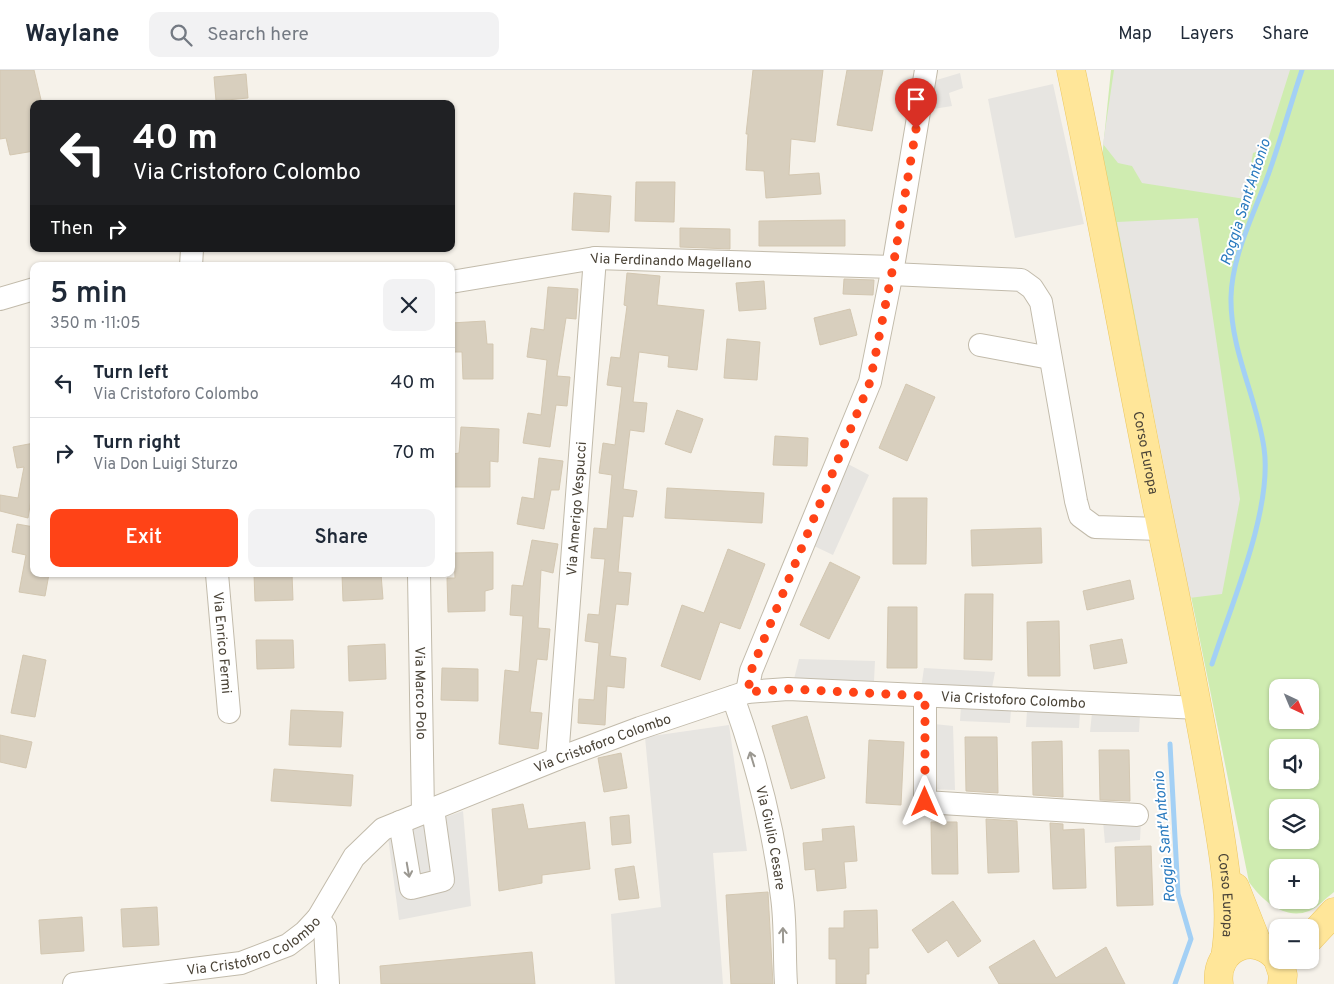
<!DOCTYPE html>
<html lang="en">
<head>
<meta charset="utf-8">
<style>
	:root { --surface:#fff; --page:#f2f2f3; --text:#1f2937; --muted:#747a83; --line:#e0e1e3; --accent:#ff4317 }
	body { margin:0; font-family:Overpass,sans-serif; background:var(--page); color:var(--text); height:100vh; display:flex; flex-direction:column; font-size:19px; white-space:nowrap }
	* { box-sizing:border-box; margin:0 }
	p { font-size:16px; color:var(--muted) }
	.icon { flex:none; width:28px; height:28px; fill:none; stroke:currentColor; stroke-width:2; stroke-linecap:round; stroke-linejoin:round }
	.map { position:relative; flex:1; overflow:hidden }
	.panel { position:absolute; left:30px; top:192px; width:425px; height:315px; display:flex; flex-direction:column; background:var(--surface); border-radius:10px; box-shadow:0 1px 4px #0004 }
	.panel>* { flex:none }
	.hud { position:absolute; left:30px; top:30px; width:425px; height:152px; border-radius:10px; box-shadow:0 1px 4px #0004; background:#202124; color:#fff; overflow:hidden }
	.needle { width:32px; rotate:136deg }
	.fabs { position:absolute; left:1269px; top:609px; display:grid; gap:10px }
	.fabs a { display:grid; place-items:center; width:50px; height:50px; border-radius:10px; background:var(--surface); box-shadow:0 1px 4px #0004; font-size:25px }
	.pin { position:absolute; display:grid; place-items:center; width:42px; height:42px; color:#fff; margin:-51px -21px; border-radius:50% 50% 50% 0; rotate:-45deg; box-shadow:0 0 5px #0007 }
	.pin .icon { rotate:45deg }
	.me { position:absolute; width:55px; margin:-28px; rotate:0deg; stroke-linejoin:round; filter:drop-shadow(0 0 4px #0008) }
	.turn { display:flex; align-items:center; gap:18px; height:105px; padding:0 20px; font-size:22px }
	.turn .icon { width:65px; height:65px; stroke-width:2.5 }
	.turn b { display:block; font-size:35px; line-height:42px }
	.then { display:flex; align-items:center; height:48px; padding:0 20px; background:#0003; gap:10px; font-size:19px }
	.round { display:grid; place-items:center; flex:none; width:52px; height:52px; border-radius:10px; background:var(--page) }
	.summary { display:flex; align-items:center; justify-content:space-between; height:85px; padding:0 20px }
	h1 { font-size:30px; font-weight:600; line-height:38px }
	.button { display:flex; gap:10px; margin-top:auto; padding:10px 20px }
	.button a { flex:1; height:58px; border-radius:10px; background:var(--accent); color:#fff; font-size:20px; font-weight:600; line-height:58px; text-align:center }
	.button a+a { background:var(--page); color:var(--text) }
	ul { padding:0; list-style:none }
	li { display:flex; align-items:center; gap:15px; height:70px; padding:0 20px; border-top:1px solid var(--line) }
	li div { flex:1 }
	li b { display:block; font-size:19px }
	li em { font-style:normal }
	header { display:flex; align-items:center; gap:30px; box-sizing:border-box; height:70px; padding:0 25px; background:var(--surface); border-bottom:1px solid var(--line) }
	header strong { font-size:24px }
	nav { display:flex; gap:28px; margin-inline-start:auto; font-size:18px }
	.search { width:350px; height:45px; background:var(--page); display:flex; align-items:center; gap:12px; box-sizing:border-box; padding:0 18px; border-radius:10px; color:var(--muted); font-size:19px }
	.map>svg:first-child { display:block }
	.green { fill:#cfecb0; fill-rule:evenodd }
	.parking { fill:#e7e5e1 }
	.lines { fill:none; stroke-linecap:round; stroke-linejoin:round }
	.stream { stroke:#a3d0f5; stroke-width:5 }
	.building { fill:#d8cfbe; stroke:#d3c7b1 }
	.minor-casing { stroke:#c2bbab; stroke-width:24 }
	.major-casing { stroke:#ecc761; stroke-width:29 }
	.minor { stroke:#fff; stroke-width:22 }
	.major { stroke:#ffe699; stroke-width:28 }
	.oneway { stroke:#9b9891 }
	.route { stroke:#ff4317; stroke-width:9; stroke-dasharray:0 16.2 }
	.labels { text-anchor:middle; stroke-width:4; stroke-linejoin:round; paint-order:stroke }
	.street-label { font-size:14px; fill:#4a4337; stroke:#fff }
	.water-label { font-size:15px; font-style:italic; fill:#2879be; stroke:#fff }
</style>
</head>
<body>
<header>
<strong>Waylane</strong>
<div class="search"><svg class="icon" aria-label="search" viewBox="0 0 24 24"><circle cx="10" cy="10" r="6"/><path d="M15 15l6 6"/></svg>Search here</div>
<nav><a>Map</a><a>Layers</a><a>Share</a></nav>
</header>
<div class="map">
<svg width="1334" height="914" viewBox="0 0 1334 914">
	<rect width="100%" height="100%" fill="#f6f2ea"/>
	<!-- green -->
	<path class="green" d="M1111,0h223v822c-8,6 -17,16 -25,19 -25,10 -48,-12 -60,-29l-147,-724zM1278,618h32v32h-32zM1278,678h32v32h-32zM1278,738h32v32h-32zM1278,798h32v32h-32z"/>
	<!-- parking -->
	<path class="parking" d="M1114,0h176l-25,79 -12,4 -8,46 -103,-16 -10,-17 -14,-3 -15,-19z
		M960,3l3,15 -14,5 3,13 -25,4 3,-28z
		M1053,14l31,140 -69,14 -27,-139z
		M1198,148l42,281 -18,95 -33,4 -72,-376z
		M846,393l23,12 -36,80 -21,-10z
		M799,589l76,2 -1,20 -80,-2z
		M924,598l71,4 -4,21 -70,-4z
		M961,636l50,3 -1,14 -50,-2z
		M1027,641l53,2 -1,15 -53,-1z
		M1092,643l48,2 -1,17h-49z
		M925,653l28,3 2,64 -30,-1z
		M729,655l18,126 -34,2 10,131h-108l-4,-70 50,-7 -16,-170z
		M463,741l8,95 -72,14 -11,-83z
		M1103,751h38l-1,19 -35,3z"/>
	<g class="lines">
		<!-- stream -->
		<path class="stream" d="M1212,594c19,-59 61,-155 52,-216 -7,-50 -34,-98 -33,-151 1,-41 22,-81 36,-119 13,-35 23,-72 35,-108
			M1170,674l8,150 13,45 -16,45"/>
	</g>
	<!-- building -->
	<path class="building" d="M0,0h34l8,34h-8v47l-24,4 -4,-17 -6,1z
		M753,0h70l-8,72 -24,-3 -2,36 30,-2 2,21 -55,4 -2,-27 -18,-1 2,-36h-2z
		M847,0h36l-11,61 -35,-6z
		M246,4l2,24 -32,3 -2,-24z
		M636,112h39l-1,40 -39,-1z
		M574,123l37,3 -2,36 -37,-2z
		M845,150v26h-86v-25z
		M680,158l50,1v20l-50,-2z
		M627,203l33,3 -3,29 47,5 -7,60 -29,-3 1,-11 -30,-4 -6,50 14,1 -3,29 -14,-2 -7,59 14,2 -4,26 -10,-1 -5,56 13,1 -3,32 -12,-1 -6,52 16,2 -2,30 -17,-2 -2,39 -27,-2 1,-24 15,1 5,-57 -14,-2 3,-27 11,1 6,-56 -14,-1 3,-30 13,1 5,-54 -13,-2 4,-30 12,2 7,-58 -15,-2 4,-28 9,1 7,-52 -3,-1z
		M844,209l30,1 -1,15 -30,-1z
		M764,211l2,28 -27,2 -3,-28z
		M548,217l30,2 -2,30 -10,-1 -9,58 13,1 -3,29 -11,-1 -6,42 -27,-4 5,-30 13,2 6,-55 -20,-3 4,-29 13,2z
		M850,239l7,26 -37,10 -6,-27z
		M485,251l2,23h6v35h-30l-1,-27h-9l-2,-29z
		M727,269l33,3 -3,38 -33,-2z
		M906,314l29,13 -28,64 -28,-13z
		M677,340l26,9 -12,34 -26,-9z
		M461,357l38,2 -1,33 -8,-1v26h-37v-33l6,-1z
		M775,366l33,2 -1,28 -34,-1z
		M34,373v57h-3l-3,18 -28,-7v-16l18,3 6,-31 -7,1 -4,-21z
		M539,388l24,3 -4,29h-8l-7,39 -27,-5 5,-27 12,2z
		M667,418l97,5 -2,30 -97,-5z
		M893,428h34l-1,66h-33z
		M17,454l17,3v47h15l-4,22 -26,-4 7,-37 -14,-3z
		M1041,458l1,35 -70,3 -1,-36z
		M532,470l26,4 -5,29 -12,-3 -3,58 12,1 -3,31 -10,-1 -7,53 12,1 -4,36 -39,-5 6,-74 14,2 4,-56 -13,-1 2,-30 11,1z
		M728,479l37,15 -25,65 -20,-7 -20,58 -39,-14 21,-61 22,8z
		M493,482v37l-8,2v20l-37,1 -1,-34h8l-1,-25z
		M830,492l30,15 -31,62 -29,-14z
		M254,504h38l1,26 -38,1z
		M342,504h39l2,25 -40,2z
		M1130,510l4,19 -47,11 -4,-19z
		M965,524h28l-1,66 -28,-1z
		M888,537h29v61h-30z
		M1059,551l1,55h-32l-1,-54z
		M1122,569l5,24 -33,6 -4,-24z
		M256,570h37l1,28 -37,1z
		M385,574l1,35 -37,2 -1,-35z
		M23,585l23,5 -11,57 -24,-4z
		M442,598l36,1v32l-37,-1z
		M291,640l52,2 -2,35 -52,-2z
		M807,646l18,62 -34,11 -19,-63z
		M0,665l32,7 -6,26 -26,-6z
		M965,667h32l1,56 -32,-2z
		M869,670l35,2 -3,63 -35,-2z
		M1062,671l1,56 -30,-2 -1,-53z
		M1099,680h30l1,51 -30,-1z
		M621,683l6,35 -23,4 -6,-34z
		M274,699l79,6 -2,31 -80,-5z
		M523,734l5,25 57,-7 5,47 -48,6v8l-43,8 -7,-82z
		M629,745l2,28 -19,2 -2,-28z
		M986,749l31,2 2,51 -31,1z
		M931,752h26l1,52h-26z
		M1050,753l13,1v6l21,-1 2,59 -33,1z
		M854,756l3,35 -13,1 2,26 -29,3 -2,-22 -10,1 -2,-27 20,-2 -1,-12z
		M1151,776l2,59 -36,1 -2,-59z
		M634,796l5,32 -20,2 -4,-31z
		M768,822l5,92h-42l-5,-89z
		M953,831l28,40 -23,16 -11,-17 -19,13 -16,-23z
		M157,837l2,38 -36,2 -2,-38z
		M877,840l1,38h-9v26h-3v10h-30v-25h-7v-31h15v-17z
		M82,847l2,34 -43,3 -2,-34z
		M1034,870l22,38 50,-31 19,37h-126l-10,-17z
		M532,882l3,32h-154l-1,-18z"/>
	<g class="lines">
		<defs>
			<g id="minor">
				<path d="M191,196l1,-17"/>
				<path d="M891,204l130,6 11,8 9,14 35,199 4,15 15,11 66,2"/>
				<path id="s1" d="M451,212l144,-24 298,9"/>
				<path d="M0,229l34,-10"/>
				<path d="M980,275l70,13"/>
				<path id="s2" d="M217,504l12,138"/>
				<path id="s3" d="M419,504l4,239"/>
				<path d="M747,622l4,-21 119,-289 23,-115 33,-197"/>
				<path d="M925,626v106l212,13"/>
				<path id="s4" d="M733,627c23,64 41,132 49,200 4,28 2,58 4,87"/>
				<path id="s5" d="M557,689l38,-501"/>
				<path d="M400,752l11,66 32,-8 -10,-71"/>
				<path d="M318,848l7,9 3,57"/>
				<path id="s6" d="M74,914l167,-21 47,-18 17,-13 13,-14 36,-61 29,-28 174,-70 83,-31 107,-36 41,-3 411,19"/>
			</g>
			<g id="major">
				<path id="s7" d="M1071,0c34,161 62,323 96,485 17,82 34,165 48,249 8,49 19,103 10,153"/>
				<path d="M1235,817l23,58"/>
				<path d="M1310,868l24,-26"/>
				<path d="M1278,890l5,15 -1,9"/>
				<path d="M1219,914c-5,-36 36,-54 59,-25"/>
			</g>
		</defs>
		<!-- minor casing -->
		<use href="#minor" class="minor-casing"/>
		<!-- major casing -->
		<use href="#major" class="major-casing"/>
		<!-- minor -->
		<use href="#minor" class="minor"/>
		<!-- major -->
		<use href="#major" class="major"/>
	</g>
	<!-- one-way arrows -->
	<defs><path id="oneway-shaft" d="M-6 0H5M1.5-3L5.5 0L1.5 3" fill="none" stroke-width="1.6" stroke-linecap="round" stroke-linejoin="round" transform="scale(1.25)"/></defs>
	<g class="oneway">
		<use href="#oneway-shaft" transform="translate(752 689) rotate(-107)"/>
		<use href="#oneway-shaft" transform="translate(408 800) rotate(80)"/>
		<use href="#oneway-shaft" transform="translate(783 865) rotate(-91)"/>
	</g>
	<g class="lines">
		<!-- route -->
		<path class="route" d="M916,59l-23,138 -23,115 -119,289 -3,21 40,-3 137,7v106"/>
	</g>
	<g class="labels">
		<!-- street labels -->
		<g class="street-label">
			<text dy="5" stroke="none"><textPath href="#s1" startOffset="222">Via Ferdinando Magellano</textPath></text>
			<text dy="5" stroke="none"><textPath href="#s7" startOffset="390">Corso Europa</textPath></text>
			<text dy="5" stroke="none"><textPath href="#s5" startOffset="251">Via Amerigo Vespucci</textPath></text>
			<text dy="5" stroke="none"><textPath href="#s2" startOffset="69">Via Enrico Fermi</textPath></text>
			<text dy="5" stroke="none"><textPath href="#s3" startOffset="119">Via Marco Polo</textPath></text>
			<text dy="5" stroke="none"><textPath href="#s6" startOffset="1026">Via Cristoforo Colombo</textPath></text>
			<text dy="5" stroke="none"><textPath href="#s6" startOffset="606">Via Cristoforo Colombo</textPath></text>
			<text dy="5" stroke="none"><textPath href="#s4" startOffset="146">Via Giulio Cesare</textPath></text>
			<text dy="5" stroke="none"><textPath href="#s7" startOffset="840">Corso Europa</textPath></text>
			<text dy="5" stroke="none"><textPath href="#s6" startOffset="186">Via Cristoforo Colombo</textPath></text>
		</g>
		<!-- water labels -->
		<g class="water-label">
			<text transform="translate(1245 132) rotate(-72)" y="5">Roggia Sant'Antonio</text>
			<text transform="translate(1164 767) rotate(-95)" y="5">Roggia Sant'Antonio</text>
		</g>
	</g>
</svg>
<div class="fabs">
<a><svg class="needle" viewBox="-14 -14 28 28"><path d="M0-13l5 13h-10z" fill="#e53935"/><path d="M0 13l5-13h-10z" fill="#747a83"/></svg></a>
<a><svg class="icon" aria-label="sound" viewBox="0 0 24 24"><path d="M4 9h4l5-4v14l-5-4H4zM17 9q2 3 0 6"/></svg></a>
<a><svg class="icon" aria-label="layers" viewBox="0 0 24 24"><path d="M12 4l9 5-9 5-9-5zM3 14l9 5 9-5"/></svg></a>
<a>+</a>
<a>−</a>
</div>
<div class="pin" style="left:916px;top:59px;background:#d93025"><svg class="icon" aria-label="arrive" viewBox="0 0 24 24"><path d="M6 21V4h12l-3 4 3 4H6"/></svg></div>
<svg class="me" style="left:925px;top:732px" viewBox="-20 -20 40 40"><path d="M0-17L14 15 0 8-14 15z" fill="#ff4317" stroke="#fff" stroke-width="4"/></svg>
<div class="hud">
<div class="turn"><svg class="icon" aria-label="left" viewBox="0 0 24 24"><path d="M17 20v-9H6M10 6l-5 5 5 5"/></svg><div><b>40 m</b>Via Cristoforo Colombo</div></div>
<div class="then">Then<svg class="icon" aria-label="right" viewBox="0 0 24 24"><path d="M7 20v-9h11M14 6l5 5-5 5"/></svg></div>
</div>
<section class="panel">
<div class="summary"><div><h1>5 min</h1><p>350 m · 11:05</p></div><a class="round"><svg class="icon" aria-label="close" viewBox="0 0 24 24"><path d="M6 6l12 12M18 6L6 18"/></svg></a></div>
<ul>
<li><svg class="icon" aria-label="left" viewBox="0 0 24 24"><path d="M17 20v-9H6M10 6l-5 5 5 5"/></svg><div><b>Turn left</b><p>Via Cristoforo Colombo</p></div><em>40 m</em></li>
<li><svg class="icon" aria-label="right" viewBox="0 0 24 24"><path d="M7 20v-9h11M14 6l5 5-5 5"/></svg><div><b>Turn right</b><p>Via Don Luigi Sturzo</p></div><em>70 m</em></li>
</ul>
<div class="button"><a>Exit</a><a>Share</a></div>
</section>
</div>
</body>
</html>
